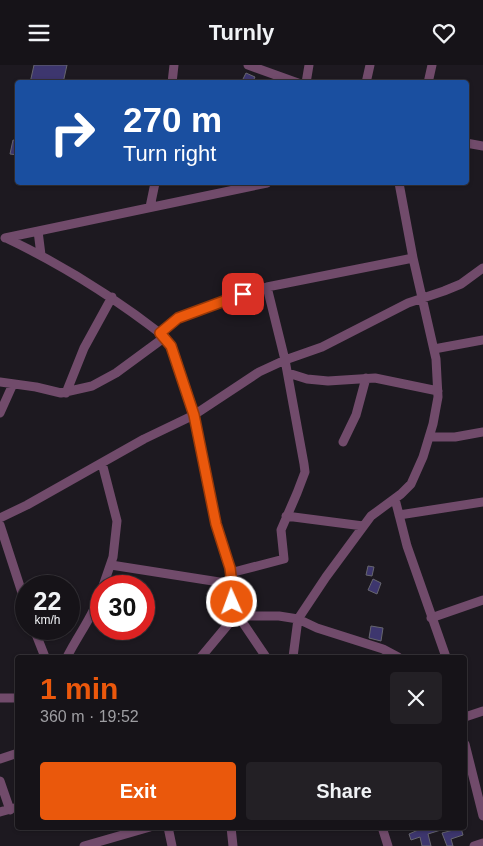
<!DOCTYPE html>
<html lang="en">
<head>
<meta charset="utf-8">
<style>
	:root { --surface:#161318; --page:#232025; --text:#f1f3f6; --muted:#9e9ea2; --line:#353237; --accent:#ea580c }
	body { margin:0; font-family:Helvetica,sans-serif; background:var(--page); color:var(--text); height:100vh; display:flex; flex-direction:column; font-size:19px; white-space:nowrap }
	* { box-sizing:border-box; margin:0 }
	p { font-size:16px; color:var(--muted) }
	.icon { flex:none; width:28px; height:28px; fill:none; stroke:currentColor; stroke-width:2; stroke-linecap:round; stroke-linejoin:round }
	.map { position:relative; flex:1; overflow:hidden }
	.details { position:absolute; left:15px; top:590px; width:452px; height:175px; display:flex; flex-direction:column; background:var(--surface); border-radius:5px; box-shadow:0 1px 4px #0004,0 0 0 1px var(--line) }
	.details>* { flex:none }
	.banner { position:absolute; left:15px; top:15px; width:454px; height:105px; border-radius:5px; box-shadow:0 1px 4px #0004,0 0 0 1px var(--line); background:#1a4fa0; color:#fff; overflow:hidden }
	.speed { position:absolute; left:15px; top:510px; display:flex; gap:10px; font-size:25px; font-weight:700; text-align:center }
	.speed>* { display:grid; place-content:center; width:65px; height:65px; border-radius:50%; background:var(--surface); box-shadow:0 1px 4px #0004,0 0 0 1px var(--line); line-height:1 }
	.speed small { font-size:12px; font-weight:400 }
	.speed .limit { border:8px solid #d22; background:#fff; color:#111 }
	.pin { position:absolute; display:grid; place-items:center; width:42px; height:42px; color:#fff; margin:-21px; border-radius:10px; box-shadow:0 2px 8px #0006 }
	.me { position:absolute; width:55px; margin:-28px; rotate:358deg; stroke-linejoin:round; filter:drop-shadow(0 0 4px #0008) }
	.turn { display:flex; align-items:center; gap:18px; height:105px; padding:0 25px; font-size:22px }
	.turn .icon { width:65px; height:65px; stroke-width:2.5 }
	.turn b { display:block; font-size:35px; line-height:42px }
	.round { display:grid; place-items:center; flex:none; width:52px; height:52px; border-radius:5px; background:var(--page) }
	.head { display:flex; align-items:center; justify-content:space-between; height:85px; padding:0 25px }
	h1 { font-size:30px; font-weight:700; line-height:38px; color:var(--accent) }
	.action { display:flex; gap:10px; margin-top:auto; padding:10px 25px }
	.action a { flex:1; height:58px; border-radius:5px; background:var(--accent); color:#fff; font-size:20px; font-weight:700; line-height:58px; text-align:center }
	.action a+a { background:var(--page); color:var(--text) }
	header { display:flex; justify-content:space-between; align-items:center; height:65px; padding:0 25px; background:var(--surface); font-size:22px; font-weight:700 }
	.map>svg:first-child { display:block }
	.building { fill:#3d366e; stroke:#67666f }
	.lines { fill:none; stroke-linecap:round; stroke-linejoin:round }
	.street { stroke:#714b6b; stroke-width:9 }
	.route-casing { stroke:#983908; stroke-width:12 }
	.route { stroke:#ea580c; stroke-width:9 }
</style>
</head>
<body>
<header><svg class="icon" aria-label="menu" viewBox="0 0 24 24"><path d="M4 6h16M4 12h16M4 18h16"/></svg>Turnly<svg class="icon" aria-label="heart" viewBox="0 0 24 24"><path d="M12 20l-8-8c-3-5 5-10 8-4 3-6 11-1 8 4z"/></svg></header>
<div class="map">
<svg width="483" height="781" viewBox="0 0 483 781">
	<rect width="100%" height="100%" fill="#1d1920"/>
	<!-- building -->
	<path class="building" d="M34,0h33l-4,18h-33z
		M246,8l9,4 -3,6h-11z
		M13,75l5,1v14l-8,-1z
		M368,501l6,1 -2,9 -6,-1z
		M373,514l8,4 -4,11 -9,-4z
		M371,561l12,2 -2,13 -12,-3z
		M425,762h19v2l-16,5 3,12h-9l-2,-9 -9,3 -2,-6z
		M461,763l2,7 -12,4 2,7h-6l-5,-13z"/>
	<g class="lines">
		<!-- street -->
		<path class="street" d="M248,0l50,18
			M172,18l2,-18
			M306,18l3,-18
			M366,18l4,-18
			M428,18l4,-18
			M466,78l17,3
			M150,142l5,-24
			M38,166l3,24
			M5,173l262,-55
			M6,173c57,27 109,60 159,99l6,9 23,69 22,109 14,44 2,16 -1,37
			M160,268l17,-15 66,-24 24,-7 146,-29
			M434,284l49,-9
			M288,308l19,6 21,2 47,-3 63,13
			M0,317l36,5 25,6 31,-7 24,-13 49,-36
			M66,328l18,-45 28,-51
			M0,348l13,-29
			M429,372h26l28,-5
			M343,377l13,-27 10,-37
			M102,398l15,58 -4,36 -10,29
			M395,434l12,47 39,111
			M399,450l84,-13
			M286,451l77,10
			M0,453l27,-13 117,-66 50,-24 65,-43 26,-12 37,-13 86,-44 36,-12 17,-7 22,-16
			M0,460l26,80
			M111,500l121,19
			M230,508l54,-14 -3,-29 16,-37 8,-21 -1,-8 -19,-104 -18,-73
			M239,552l27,40
			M431,553l52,-18
			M34,564l11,28
			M67,592c11,-22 26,-41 34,-64
			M201,592l30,-36 15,-5h33l19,3 19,9 66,21 15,8
			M293,592l5,-38 28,-42 45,-61 30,-22 10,-10 12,-27 10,-33 5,-27 -2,-38 -23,-101 -14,-75
			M0,633h18
			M465,652l18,-6
			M465,679l18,72
			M0,694l18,-6
			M0,716l10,29
			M0,747l18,-5
			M168,762l4,19
			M231,762l2,19
			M382,762l6,19
			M84,781l66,-19
			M474,781l9,-3"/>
	</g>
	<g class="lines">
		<defs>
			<path id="route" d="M232,537v-18l-2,-16 -14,-44 -22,-109 -23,-69 -11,-13 18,-15 65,-24"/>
		</defs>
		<!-- route casing -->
		<use href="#route" class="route-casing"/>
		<!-- route -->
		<use href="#route" class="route"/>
	</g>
</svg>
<div class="speed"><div>22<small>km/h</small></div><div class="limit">30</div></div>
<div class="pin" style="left:243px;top:229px;background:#d93025"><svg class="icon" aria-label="arrive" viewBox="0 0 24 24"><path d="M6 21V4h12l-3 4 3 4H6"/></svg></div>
<svg class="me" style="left:232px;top:537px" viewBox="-20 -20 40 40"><circle r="17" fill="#ea580c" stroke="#fff" stroke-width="3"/><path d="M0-11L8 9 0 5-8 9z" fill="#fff"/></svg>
<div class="banner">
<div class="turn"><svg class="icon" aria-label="right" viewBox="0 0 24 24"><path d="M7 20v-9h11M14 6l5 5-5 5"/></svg><div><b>270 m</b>Turn right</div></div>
</div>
<section class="details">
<div class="head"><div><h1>1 min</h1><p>360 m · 19:52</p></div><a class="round"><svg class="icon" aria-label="close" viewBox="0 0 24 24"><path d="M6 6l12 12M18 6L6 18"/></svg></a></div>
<div class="action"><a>Exit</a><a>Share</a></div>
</section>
</div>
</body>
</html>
